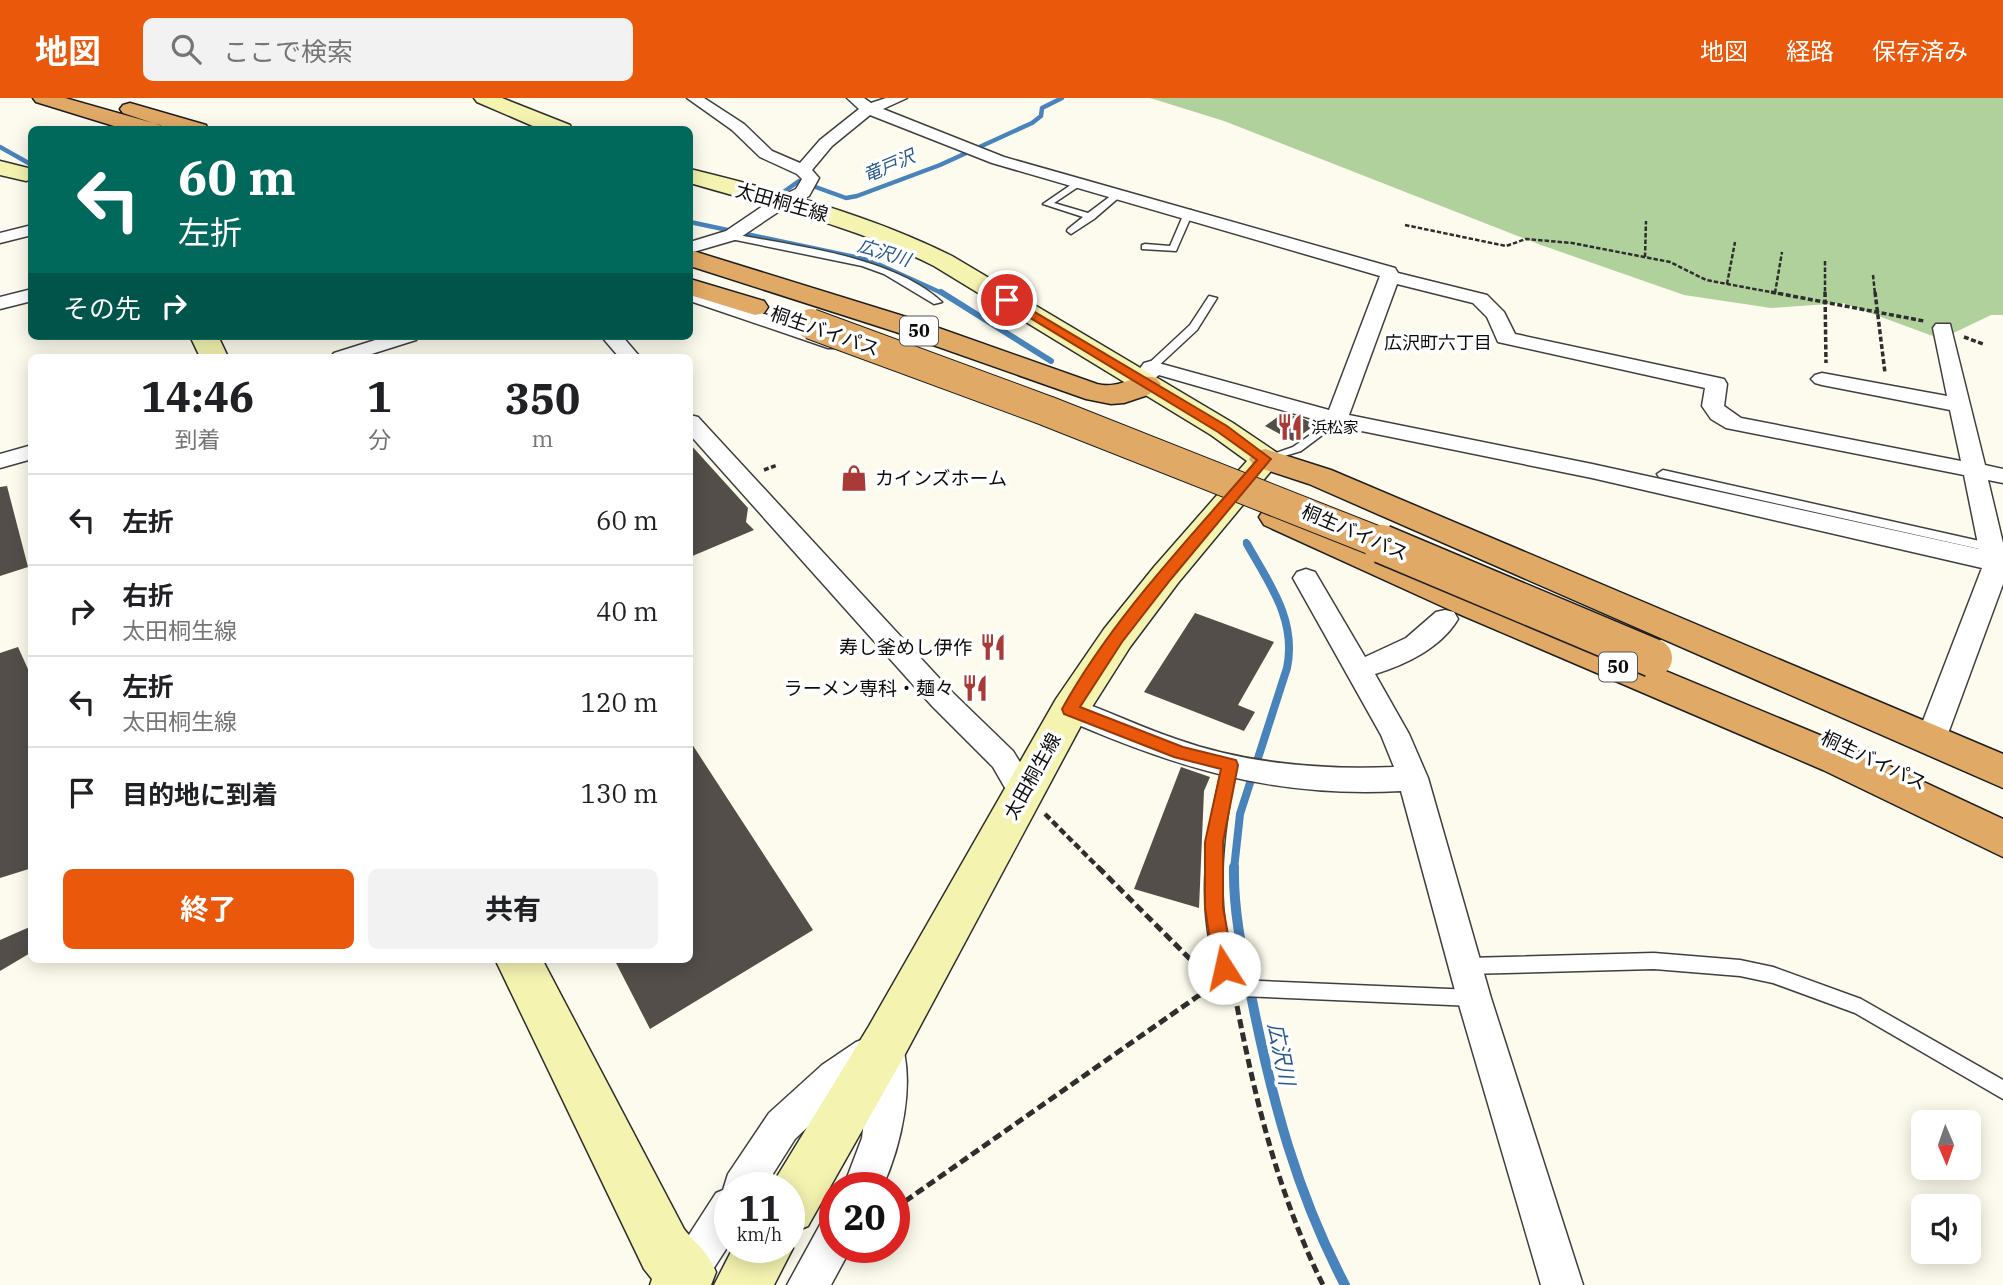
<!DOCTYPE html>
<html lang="ja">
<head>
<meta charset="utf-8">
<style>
	:root { --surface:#fff; --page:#f2f2f2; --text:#202124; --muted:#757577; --line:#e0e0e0; --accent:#ea580c }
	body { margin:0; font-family:"IBM Plex Serif","Noto Sans JP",serif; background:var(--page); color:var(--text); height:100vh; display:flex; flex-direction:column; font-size:26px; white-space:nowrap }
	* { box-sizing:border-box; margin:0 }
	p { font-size:23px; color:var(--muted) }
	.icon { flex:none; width:38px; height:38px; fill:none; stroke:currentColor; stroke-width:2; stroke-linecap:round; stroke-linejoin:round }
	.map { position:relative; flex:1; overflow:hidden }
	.panel { position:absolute; left:28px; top:256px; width:665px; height:609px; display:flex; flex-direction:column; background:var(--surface); border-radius:10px; box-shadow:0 4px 18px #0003 }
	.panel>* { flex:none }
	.banner { position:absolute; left:28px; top:28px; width:665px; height:214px; border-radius:10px; box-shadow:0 4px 18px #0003; background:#00695c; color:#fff; overflow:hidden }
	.needle { width:46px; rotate:178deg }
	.buttons { position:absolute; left:1911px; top:1012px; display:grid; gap:14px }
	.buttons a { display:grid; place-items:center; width:70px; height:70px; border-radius:10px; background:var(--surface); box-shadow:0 4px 18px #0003; font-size:35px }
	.speed { position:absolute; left:714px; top:1074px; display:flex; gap:14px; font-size:35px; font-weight:700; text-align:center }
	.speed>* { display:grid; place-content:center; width:91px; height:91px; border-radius:50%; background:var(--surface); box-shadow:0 4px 18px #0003; line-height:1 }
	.speed small { font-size:18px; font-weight:400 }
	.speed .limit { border:10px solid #d22; background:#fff; color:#111 }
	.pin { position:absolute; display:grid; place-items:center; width:60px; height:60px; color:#fff; margin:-30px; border:4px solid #fff; border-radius:50%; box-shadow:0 2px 7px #0007 }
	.me { position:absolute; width:77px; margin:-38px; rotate:350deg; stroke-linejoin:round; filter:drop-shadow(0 0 5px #0008) }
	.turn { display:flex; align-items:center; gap:24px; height:147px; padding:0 35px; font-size:32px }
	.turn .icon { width:91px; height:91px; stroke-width:2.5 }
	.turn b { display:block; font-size:49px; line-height:60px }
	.then { display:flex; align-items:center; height:66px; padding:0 35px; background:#0003; gap:14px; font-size:26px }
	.eta { display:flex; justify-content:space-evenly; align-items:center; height:119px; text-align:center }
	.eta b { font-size:42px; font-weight:700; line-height:49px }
	.button { display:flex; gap:14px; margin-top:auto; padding:14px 35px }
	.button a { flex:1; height:80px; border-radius:10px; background:var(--accent); color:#fff; font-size:28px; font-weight:700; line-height:80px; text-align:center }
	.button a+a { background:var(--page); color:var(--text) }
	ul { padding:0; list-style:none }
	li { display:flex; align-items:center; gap:21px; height:91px; padding:0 35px; border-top:2px solid var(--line) }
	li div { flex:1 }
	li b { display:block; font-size:26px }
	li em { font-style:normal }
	header { display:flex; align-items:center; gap:42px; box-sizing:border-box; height:98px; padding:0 35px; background:var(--accent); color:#fff }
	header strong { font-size:33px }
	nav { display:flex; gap:38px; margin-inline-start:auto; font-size:24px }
	.search { width:490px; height:63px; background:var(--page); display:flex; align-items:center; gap:18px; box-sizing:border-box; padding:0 24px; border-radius:10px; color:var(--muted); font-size:26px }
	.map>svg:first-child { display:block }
	.forest { fill:#b0d19c }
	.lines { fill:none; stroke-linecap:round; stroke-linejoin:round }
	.stream-far3 { stroke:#4883bb; stroke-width:4.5 }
	.stream-far2 { stroke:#4883bb; stroke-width:6 }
	.stream-far1 { stroke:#4883bb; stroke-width:8 }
	.stream { stroke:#4883bb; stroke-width:10 }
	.building { fill:#534e4a }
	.lane-casing { stroke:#3f3f3f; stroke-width:3 }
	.street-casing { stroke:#3f3f3f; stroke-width:3 }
	.secondary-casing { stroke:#2e2e2e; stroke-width:3 }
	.highway-casing { stroke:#1d1d1d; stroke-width:3 }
	.path-far3 { stroke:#2e2e2e; stroke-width:2.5; stroke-dasharray:4.5 2; stroke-linecap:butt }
	.path-far2 { stroke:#2e2e2e; stroke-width:3.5; stroke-dasharray:5 2.5; stroke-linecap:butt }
	.path-far1 { stroke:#2e2e2e; stroke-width:4.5; stroke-dasharray:7 3.5; stroke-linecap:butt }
	.path { stroke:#2e2e2e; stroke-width:5; stroke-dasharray:9 4.5; stroke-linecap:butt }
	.lane { fill:#fff; fill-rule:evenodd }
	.street { fill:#fff; fill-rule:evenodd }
	.secondary { fill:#f4f3b0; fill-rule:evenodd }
	.highway { fill:#e1a966; fill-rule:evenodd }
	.highway-bridge-far1-casing { stroke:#1d1d1d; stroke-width:32; stroke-linecap:butt }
	.highway-bridge-casing { stroke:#1d1d1d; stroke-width:41; stroke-linecap:butt }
	.highway-bridge-far1 { stroke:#e1a966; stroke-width:30 }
	.highway-bridge { stroke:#e1a966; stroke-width:38 }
	.route { fill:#ea580c; stroke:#983908; stroke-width:2 }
	.labels { text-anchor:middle; stroke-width:7; stroke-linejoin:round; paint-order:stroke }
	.far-poi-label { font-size:16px; fill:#0c0c0c; stroke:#fff; text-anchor:start }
	.far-water-label { font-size:18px; font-style:italic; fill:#26578d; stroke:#fff }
	.shield { fill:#fff; stroke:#555; stroke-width:2 }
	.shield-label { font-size:18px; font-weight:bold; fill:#0c0c0c }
	.far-neighbourhood-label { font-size:18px; fill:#0c0c0c; stroke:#fff }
	.street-label { font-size:19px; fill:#0c0c0c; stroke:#fff }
	.poi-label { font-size:19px; fill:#0c0c0c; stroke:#fff; text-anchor:end }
	.water-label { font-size:21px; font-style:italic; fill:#26578d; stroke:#fff }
</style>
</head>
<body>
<header>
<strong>地図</strong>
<div class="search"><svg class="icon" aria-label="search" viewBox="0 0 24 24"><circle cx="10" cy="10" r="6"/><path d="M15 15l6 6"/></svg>ここで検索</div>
<nav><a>地図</a><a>経路</a><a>保存済み</a></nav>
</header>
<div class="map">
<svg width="2003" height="1187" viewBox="0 0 2003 1187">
	<rect width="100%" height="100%" fill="#fdfbed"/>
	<!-- forest -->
	<path class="forest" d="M1150,0h853v217h-12l-50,24 -98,-36 -72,5 -87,-13 -143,-50 -317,-124z"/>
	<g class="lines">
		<!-- stream-far3 -->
		<path class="stream-far3" d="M0,49l32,18
			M775,100l24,-17 47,17 11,-2 83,-31 92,-42 9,-7 1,-8 20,-10
			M690,124l179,38 75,34"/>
		<!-- stream-far2 -->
		<path class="stream-far2" d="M941,194l110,69
			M1246,444l2,3"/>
		<!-- stream-far1 -->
		<path class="stream-far1" d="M1234,771l6,-55 47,-146c10,-48 -18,-85 -40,-124"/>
		<!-- stream -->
		<path class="stream" d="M1234,769c-1,45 9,89 18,133 20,100 45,194 93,285"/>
	</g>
	<!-- building -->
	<path class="building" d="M1283,315l21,6 11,6 -22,16 -28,-15z
		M690,346l58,64 -2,14 8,8 -64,27z
		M7,388l21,81 -28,9v-89z
		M1195,515l79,29 -36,63 17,7 -11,19 -100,-39z
		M18,549l14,31v190l-32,10v-225z
		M690,643l123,189 -163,99 -36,-70h76z
		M1181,669l29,10 -6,14 -5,117 -65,-19z
		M32,828v26l-32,19v-31z"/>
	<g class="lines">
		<defs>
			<path id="lane" d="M1078,82l3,1v4l-27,18 34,10 28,-21 7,2 -29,25 -23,15 -4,-3 1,-2 15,-12 -40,-13z
				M1191,112l4,3 -5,6 -14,32 -34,-2v-4l3,-1 25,2 12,-28z
				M729,135c66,14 161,22 213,69l-8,2 -50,-30 -22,-8 -136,-28v-4z
				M1209,198l8,2 -20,32 -42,39h-8v-4l43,-40z
				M1337,318l5,3 -1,2 -40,30 -36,11 -6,-3 34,-12z
				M1663,372l330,74 6,4 -6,4 -334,-75 -2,-3z
				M1230,661l5,2 2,4c-16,72 -23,143 0,215l236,10 6,2 3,6 -3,6 -6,2 -233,-10 -15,-4c-32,-72 -20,-154 -2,-227l2,-4z
				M1654,855l86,7 33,7 88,32 142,81v19l-148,-86 -82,-30 -33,-7 -86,-7 -188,5 -6,-3 -3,-5 3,-5 6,-3z"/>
			<path id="street" d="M687,0h17l40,26 28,27 28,12 20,-23 39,-31 -12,-11h17l7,5 15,-5h21l-24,11 121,48 391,111 3,5 89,22 17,17 11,22 209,45 3,5 -3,22 17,12 220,43 -11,-51 -128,-25 -7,-2 -4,-4 4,-4 7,-2 125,23 -14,-68 3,-4h14l35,141 18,4v14l-15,-3 15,63v41l-57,155 -5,8 -10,3 -10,-3 -5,-8 66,-171 -390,-90 -255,-52 -178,-51 -4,3 2,6 -3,5h-16l-5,-11 11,-15 7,-2 178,49 51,-134 -388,-113 -122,-48 -38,31 -20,24 7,8 -10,18 -28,14 -43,29 -48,14v-11l36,-11 43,-29 27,-13 6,-10 -5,-5 -37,-17 -28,-27zM1397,186l76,19 14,14 11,25 207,46 -3,18 9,13 15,9 238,47 15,74 -387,-85 -243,-49z
				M32,127v10l-32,8v-10z
				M32,191v12l-32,8v-12z
				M690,191l152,51 3,4 -3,4h-14l-138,-47z
				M388,238h31l-3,4 -54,17h-31l3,-4z
				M601,238h21l18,21h-21z
				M690,317l8,2 254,275 61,59 25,40 -4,9 -11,3 -11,-3 -19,-33 -61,-61 -242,-271z
				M32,347v14l-32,9v-14z
				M1306,471l9,3 50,85 41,-19 30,-26 9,-2 9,2 4,7c-17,29 -53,46 -83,55l34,60 19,44 63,220 92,287h-42l-84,-287 -56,-207c-129,7 -224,-23 -341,-74l-4,-8 4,-8 10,-3c36,12 70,29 106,41 70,25 143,31 218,28l-13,-32 -88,-157 4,-6z
				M886,933l13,5c18,43 2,111 -17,152h-39l19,-50 7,-63 -21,14 -53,50 -31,49h-34v55l-27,42h-30l-5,-13 6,-14 42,-65 7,-3 5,-16 41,-61 53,-48 34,-23z
				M835,1119v31h16l-20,37h-44l34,-62z"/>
			<path id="secondary" d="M474,0h28l68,27 2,5h-30l-65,-28z
				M0,63l32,8v10l-6,2 -26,-6z
				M690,71c89,22 180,46 262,87l281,167 43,29 5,7 -103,124 -48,64 -45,71 -182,340 -95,168 -19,8v-46h-19l99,-162 187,-327 48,-70 50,-62 93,-106 -36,-26 -277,-169c-77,-39 -162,-59 -244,-83z
				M190,238h28l10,21h-28z
				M495,861h47l142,270c14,18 23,21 32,43l-5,13h-61l2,-6 -8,-10z
				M789,1142l4,8 -19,37h-60l19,-37h56z"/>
			<path id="highway" d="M33,0h32l95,27 2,5h-35l-91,-28z
				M130,5l76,22 2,5h-34l-51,-17 -3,-4 3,-4z
				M690,152l226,70 181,64c25,6 37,-12 59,-6l5,6 -13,11 -24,8 -13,1 -25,-5 -190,-67 -206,-66z
				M690,181l74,22 4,6 -4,6 -9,2 -65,-20z
				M1265,351l66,21 672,284v34l-694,-304 -55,-18 -5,-7 5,-7z
				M1276,408l209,90 366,152 152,71v38l-180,-87 -364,-156 -195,-89 -5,-8 5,-8z"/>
		</defs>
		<!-- lane casing -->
		<use href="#lane" class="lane-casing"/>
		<!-- street casing -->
		<use href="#street" class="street-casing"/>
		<!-- secondary casing -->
		<use href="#secondary" class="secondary-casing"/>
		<!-- highway casing -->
		<use href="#highway" class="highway-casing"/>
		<!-- path-far3 -->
		<path class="path-far3" d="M1405,127l101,21 20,-7 46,4 98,19 36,18 75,14
			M1645,159l1,-36
			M1825,163v33
			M1873,177l2,19
			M1727,186l8,-42
			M1775,195l7,-41"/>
		<!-- path-far2 -->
		<path class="path-far2" d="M1771,194l153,29
			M1825,194l1,71
			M1875,194l10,81
			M1964,239l19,7
			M764,372l13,-5"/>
		<!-- path-far1 -->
		<path class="path-far1" d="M1045,716l55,55"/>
		<!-- path -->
		<path class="path" d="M1098,769l106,106
			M1237,908c19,97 42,190 86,279
			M894,1111l304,-213 15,-5"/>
		<!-- lane -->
		<use href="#lane" class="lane"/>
		<!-- street -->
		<use href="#street" class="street"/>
		<!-- secondary -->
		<use href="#secondary" class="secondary"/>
		<!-- highway -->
		<use href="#highway" class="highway"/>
		<defs>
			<path id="highway-bridge-far1" d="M811,226l236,87 339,134"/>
			<path id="highway-bridge" d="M1382,446l271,114"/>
		</defs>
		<!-- highway-bridge-far1 casing -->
		<use href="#highway-bridge-far1" class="highway-bridge-far1-casing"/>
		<!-- highway-bridge casing -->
		<use href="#highway-bridge" class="highway-bridge-casing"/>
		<!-- highway-bridge-far1 -->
		<use href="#highway-bridge-far1" class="highway-bridge-far1"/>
		<!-- highway-bridge -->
		<use href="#highway-bridge" class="highway-bridge"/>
	</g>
	<!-- route -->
	<path class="route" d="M1004,200h7l216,128 44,33 -100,120 -49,63 -42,65 103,40 53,13 2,5 -15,77v65l11,61 -3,7 -7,2 -7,-2 -3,-7 -9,-61v-65l16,-73 -47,-12 -110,-43 -2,-5c51,-92 127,-170 195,-249l-39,-28 -214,-130z"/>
	<!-- icons -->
	<defs>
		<symbol id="restaurant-bare" viewBox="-9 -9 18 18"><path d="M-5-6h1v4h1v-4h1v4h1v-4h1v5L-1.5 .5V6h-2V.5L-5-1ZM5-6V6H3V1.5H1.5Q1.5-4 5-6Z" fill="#a93a36" stroke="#fff" stroke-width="2.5" paint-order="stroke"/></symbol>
		<symbol id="shop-bare" viewBox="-9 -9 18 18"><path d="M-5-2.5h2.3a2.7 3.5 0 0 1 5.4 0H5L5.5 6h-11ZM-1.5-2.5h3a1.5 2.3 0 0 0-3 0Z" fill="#a93a36" stroke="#fff" stroke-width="2.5" paint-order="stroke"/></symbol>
	</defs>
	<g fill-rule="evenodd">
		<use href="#restaurant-bare" x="1271" y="310" width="38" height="38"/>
		<use href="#shop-bare" x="835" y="361" width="38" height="38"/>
		<use href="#restaurant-bare" x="974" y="530" width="38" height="38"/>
		<use href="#restaurant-bare" x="956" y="571" width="38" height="38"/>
	</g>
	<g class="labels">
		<!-- far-poi labels -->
		<g class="far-poi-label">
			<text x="1311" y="335">浜松家</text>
		</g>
		<!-- far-water labels -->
		<g class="far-water-label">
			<text transform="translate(889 68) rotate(-23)" y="6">竜戸沢</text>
			<text transform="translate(884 155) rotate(17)" y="6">広沢川</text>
		</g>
		<!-- shield labels -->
		<g class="shield">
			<rect x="900" y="218.5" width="38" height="29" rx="5"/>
			<rect x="1599" y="554.5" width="38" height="29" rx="5"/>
		</g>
		<g class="shield-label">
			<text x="919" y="239">50</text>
			<text x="1618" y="575">50</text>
		</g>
		<!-- far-neighbourhood labels -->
		<g class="far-neighbourhood-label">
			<text x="1438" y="251">広沢町六丁目</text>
		</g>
		<!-- street labels -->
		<g class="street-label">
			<text transform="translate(782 104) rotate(16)" y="7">太田桐生線</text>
			<text transform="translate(825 233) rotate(19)" y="7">桐生バイパス</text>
			<text transform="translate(1355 434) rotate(23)" y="7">桐生バイパス</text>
			<text transform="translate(1874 662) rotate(25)" y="7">桐生バイパス</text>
			<text transform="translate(1032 678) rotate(-61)" y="7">太田桐生線</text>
		</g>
		<!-- poi labels -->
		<g class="poi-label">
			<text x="875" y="387" text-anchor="start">カインズホーム</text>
			<text x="972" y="556">寿し釜めし伊作</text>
			<text x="954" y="597">ラーメン専科・麺々</text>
		</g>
		<!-- water labels -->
		<g class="water-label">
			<text transform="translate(1281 956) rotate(79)" y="7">広沢川</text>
		</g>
	</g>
</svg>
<div class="buttons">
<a><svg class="needle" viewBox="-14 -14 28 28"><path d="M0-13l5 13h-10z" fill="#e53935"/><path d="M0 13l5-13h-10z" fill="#757577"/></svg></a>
<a><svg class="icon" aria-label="sound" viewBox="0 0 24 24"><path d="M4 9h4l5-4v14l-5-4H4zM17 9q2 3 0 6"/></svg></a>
</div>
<div class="speed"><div>11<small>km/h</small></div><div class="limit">20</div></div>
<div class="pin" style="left:1007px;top:202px;background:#d93025"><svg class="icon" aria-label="arrive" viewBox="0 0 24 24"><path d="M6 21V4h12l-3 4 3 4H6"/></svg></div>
<svg class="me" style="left:1224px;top:870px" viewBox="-20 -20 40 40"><circle r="19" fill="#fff"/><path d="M0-13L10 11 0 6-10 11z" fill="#ea580c"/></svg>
<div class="banner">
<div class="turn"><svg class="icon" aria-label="left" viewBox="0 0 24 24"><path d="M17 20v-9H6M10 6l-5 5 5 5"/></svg><div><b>60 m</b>左折</div></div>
<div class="then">その先<svg class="icon" aria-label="right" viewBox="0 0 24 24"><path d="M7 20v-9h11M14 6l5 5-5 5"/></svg></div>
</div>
<section class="panel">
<div class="eta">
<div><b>14:46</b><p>到着</p></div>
<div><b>1</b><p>分</p></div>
<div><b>350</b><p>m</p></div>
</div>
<ul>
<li><svg class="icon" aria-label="left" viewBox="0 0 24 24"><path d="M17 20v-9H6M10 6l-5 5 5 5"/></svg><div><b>左折</b></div><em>60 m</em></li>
<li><svg class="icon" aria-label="right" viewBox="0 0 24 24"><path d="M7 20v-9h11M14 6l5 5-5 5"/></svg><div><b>右折</b><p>太田桐生線</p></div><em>40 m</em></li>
<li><svg class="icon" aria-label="left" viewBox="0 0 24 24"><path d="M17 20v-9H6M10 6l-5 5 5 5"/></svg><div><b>左折</b><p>太田桐生線</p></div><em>120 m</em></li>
<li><svg class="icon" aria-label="arrive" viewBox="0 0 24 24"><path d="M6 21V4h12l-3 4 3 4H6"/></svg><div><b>目的地に到着</b></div><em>130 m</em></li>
</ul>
<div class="button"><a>終了</a><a>共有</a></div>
</section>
</div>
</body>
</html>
